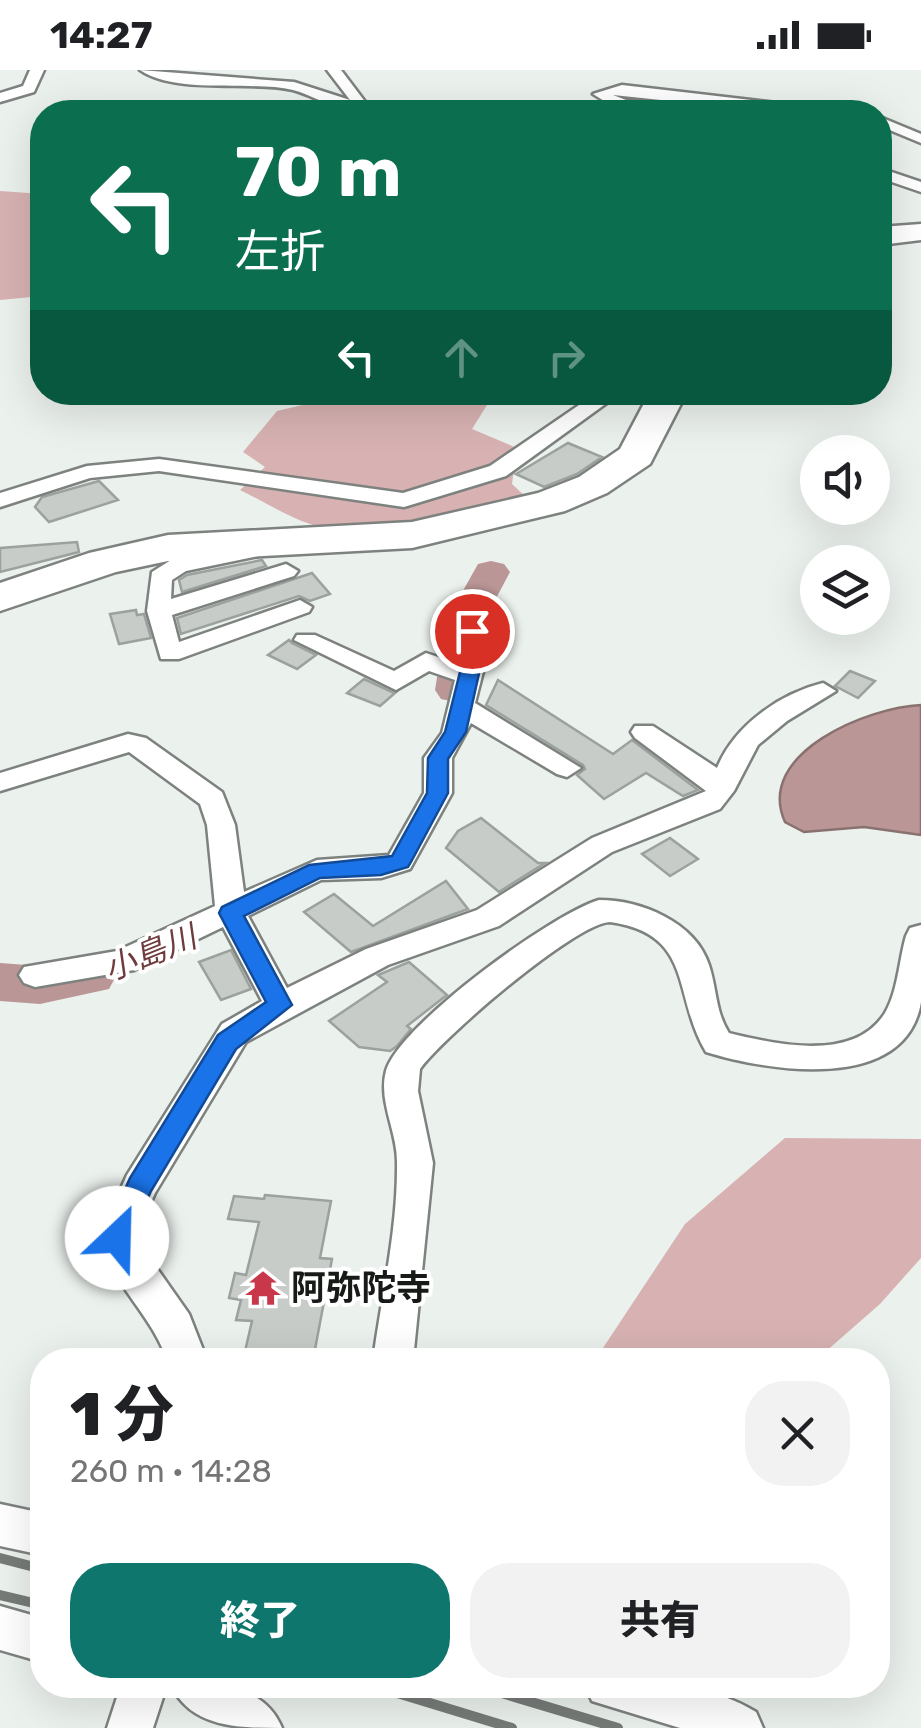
<!DOCTYPE html>
<html lang="ja">
<head>
<meta charset="utf-8">
<style>
	:root { --surface:#fff; --page:#f2f2f2; --text:#202124; --muted:#757577; --accent:#0f766e }
	body { margin:0; font-family:Rubik,"Noto Sans JP",sans-serif; background:var(--page); color:var(--text); height:100vh; display:flex; flex-direction:column; font-size:38px; white-space:nowrap }
	* { box-sizing:border-box; margin:0 }
	p { font-size:32px; color:var(--muted) }
	.icon { flex:none; width:55px; height:55px; fill:none; stroke:currentColor; stroke-width:2; stroke-linecap:round; stroke-linejoin:round }
	.map { position:relative; flex:1; overflow:hidden }
	.sheet { position:absolute; left:30px; top:1278px; width:860px; height:350px; display:flex; flex-direction:column; background:var(--surface); border-radius:40px; box-shadow:0 10px 40px #0002 }
	.sheet>* { flex:none }
	.guide { position:absolute; left:30px; top:30px; width:862px; height:305px; border-radius:40px; box-shadow:0 10px 40px #0002; background:#0b6e4f; color:#fff; overflow:hidden }
	.buttons { position:absolute; left:800px; top:365px; display:grid; gap:20px }
	.buttons a { display:grid; place-items:center; width:90px; height:90px; border-radius:50%; background:var(--surface); box-shadow:0 10px 40px #0002; font-size:50px }
	.pin { position:absolute; display:grid; place-items:center; width:85px; height:85px; color:#fff; margin:-42px; border:5px solid #fff; border-radius:50%; box-shadow:0 2px 10px #0007 }
	.me { position:absolute; width:110px; margin:-55px; rotate:24deg; stroke-linejoin:round; filter:drop-shadow(0 0 8px #0008) }
	.turn { display:flex; align-items:center; gap:35px; height:210px; padding:0 40px; font-size:45px }
	.turn .icon { width:130px; height:130px; stroke-width:2.5 }
	.turn b { display:block; font-size:70px; line-height:85px }
	.lanes { display:flex; align-items:center; height:95px; padding:0 40px; background:#0003; justify-content:center; gap:50px; direction:ltr }
	.lanes .off { opacity:.35 }
	.round { display:grid; place-items:center; flex:none; width:105px; height:105px; border-radius:40px; background:var(--page) }
	.summary { display:flex; align-items:center; justify-content:space-between; height:170px; padding:0 40px }
	h1 { font-size:60px; font-weight:800; line-height:75px }
	.action { display:flex; gap:20px; margin-top:auto; padding:20px 40px }
	.action a { flex:1; height:115px; border-radius:40px; background:var(--accent); color:#fff; font-size:40px; font-weight:800; line-height:115px; text-align:center }
	.action a+a { background:var(--page); color:var(--text) }
	.status { display:flex; justify-content:space-between; align-items:center; height:70px; padding:0 50px; background:var(--surface); direction:ltr }
	.status svg { height:28px; fill:currentColor }
	.map>svg:first-child { display:block }
	.forest { fill:#d8b2b2 }
	.water { fill:#ba9696; stroke:#897170; stroke-width:2.5 }
	.lines { fill:none; stroke-linecap:round; stroke-linejoin:round }
	.river { fill:#ba9696; fill-rule:evenodd }
	.building { fill:#c7ccc8; stroke:#9ba19d; stroke-width:2.5 }
	.street-casing { stroke:#7d827f; stroke-width:5 }
	.highway-casing { stroke:#7d827f; stroke-width:5 }
	.street { fill:#fff; fill-rule:evenodd }
	.highway { fill:#fff; fill-rule:evenodd }
	.rail { stroke:#777b78; stroke-width:10 }
	.route { fill:#1a73e8; stroke:#114b97; stroke-width:2.5 }
	.labels { text-anchor:middle; stroke-width:8; stroke-linejoin:round; paint-order:stroke }
	.water-label { font-size:32px; font-style:italic; fill:#6f3b3d; stroke:#fff }
	.near-poi-label { font-size:35px; font-weight:bold; fill:#181a18; stroke:#fff; text-anchor:start }
</style>
</head>
<body>
<div class="status"><b>14:27</b><svg viewBox="0 0 49 12"><path d="M0 12V9h3v3zM5 12V6h3v6zM10 12V3h3v9zM15 12V0h3v12zM26 1h20v11H26zM47 4h2v5h-2z"/></svg></div>
<div class="map">
<svg width="921" height="1658" viewBox="0 0 921 1658">
	<rect width="100%" height="100%" fill="#ebf1ed"/>
	<!-- forest -->
	<path class="forest" d="M0,121l42,3v102l-42,4z
		M358,322l282,1 -6,9 -58,-3 -89,6 -15,24 45,19 -5,36 15,14c-46,15 -171,42 -217,26 -24,-8 -47,-23 -70,-34l25,-23 -22,-15 34,-41z
		M785,1068l136,1v119l-41,46 -64,56h-221l90,-136z"/>
	<!-- water -->
	<path class="water" d="M921,635v130l-57,-8 -60,5 -19,-10c-31,-69 84,-115 136,-117z"/>
	<g class="lines">
		<!-- river -->
		<path class="river" d="M491,491l13,3 6,8 -26,49 -9,69 -6,9 -14,3 -14,-3 -6,-9 11,-69 32,-57z
			M91,887l18,6 7,13 -7,13 -69,15 -40,-3v-38l40,3z"/>
	</g>
	<!-- building -->
	<path class="building" d="M568,373l34,14 -25,17 -33,13 -28,-13z
		M99,411l19,19 -69,22 -14,-15 7,-10z
		M77,472l2,10 -79,20v-24z
		M262,490l4,6 -84,26 -3,-12 8,-5z
		M312,503l18,21 -20,7 -11,-5 -118,38 -4,-16z
		M136,540l1,5 7,-1 7,24 -32,6 -9,-30z
		M289,570l3,3 24,12 -19,14 -29,-14z
		M850,601l25,10 -17,17 -23,-12z
		M364,609l30,14h1l-15,13 -33,-13z
		M498,610l115,74 19,-14 66,50 -15,6 -37,-23 -42,26 -27,-24 8,-6 -2,-4 -97,-60z
		M481,748l57,45h7l-46,29 -53,-44 12,-17z
		M670,768l28,21 -28,17 -28,-22z
		M446,811l22,28 -117,43 -47,-40 30,-18 39,32z
		M231,880l20,39 -30,11 -22,-38z
		M409,892l38,33 -40,31 4,3 -14,17 -7,5 -31,-4 -30,-26 58,-39 -9,-7z
		M265,1125l66,6 -11,57 12,1 -19,101h-70l9,-39 -16,-1 5,-20 -12,-2 6,-25 11,2 13,-53 -31,-3 6,-23 30,3z"/>
	<g class="lines">
		<defs>
			<path id="street" d="M30,0h14l-10,22 -34,10v-9l23,-7z
				M140,0l154,12 56,18 -23,-30h14l25,33c-23,15 -49,-7 -73,-13 -43,-10 -117,5 -153,-20z
				M622,15l231,27h-78l-162,-17 44,17 -40,-3 -24,-15z
				M880,47l41,17v9l-41,-17z
				M880,98l41,14v10l-41,-14z
				M598,322h24l-116,84 -102,31 -245,-36 -69,7 -90,29v-14l87,-27 72,-7 244,34 87,-27z
				M250,474l8,2v10l-72,15 -14,9 -1,19 115,-35 12,7 -4,5 -122,39 7,27 121,-42 12,7 -3,5 -130,47h-18l-14,-48 5,-39 19,-12z
				M472,554l12,7 2,29 -11,43 106,65 -14,9 -10,-3 -86,-51 -19,35v35l-42,76 -29,9 -60,2 -73,36 39,72 79,-39 111,-39 115,-72 114,-47 -71,-53 -4,-6 4,-6h18l64,42c17,-42 62,-74 106,-85l13,8 -49,30 -29,24 -24,46 -14,18 -108,43 -113,74 -111,39 -142,77 -91,151 -20,44 54,77 18,46h-40c-15,-45 -56,-77 -68,-123l28,-62 95,-151 40,-23 -39,-74 -89,43 -99,17 -11,-4 -5,-8 5,-8 93,-16 98,-45 -8,-81 -7,-21 -71,-52 -129,39v-18l128,-39 18,4 76,54 13,33 9,67 73,-32 72,-5 35,-62v-35l18,-25 13,-53 -26,-9 -33,19 -102,-50 3,-5h18l79,36 32,-18 33,11 1,-33z
				M599,830c42,0 96,22 110,65 8,24 6,46 20,68 46,11 125,30 156,-20 13,-22 14,-53 21,-77l4,-8 11,-3c0,24 0,53 0,77 -15,92 -154,69 -215,50 -34,-57 -11,-118 -96,-130 -35,1 -168,116 -190,147l-2,22 15,72 -20,197h-40c9,-66 25,-132 24,-199 0,-30 -19,-60 -11,-90 13,-46 166,-157 213,-171z
				M0,1434l42,9v42l-42,-9z
				M0,1536l42,12v44l-42,-12z
				M121,1615h46l-14,43h-46z
				M171,1615c43,0 92,-3 111,43 -43,0 -91,0 -111,-43z
				M585,1615c62,0 117,-6 171,27l7,16h-83l-88,-27z"/>
			<path id="highway" d="M921,154v16l-41,5v-18z
				M650,322h37l-37,72 -43,29 -42,18 -153,37 -244,13 -52,11 -116,39v-28l89,-30 79,-18 244,-13 126,-29 41,-16 41,-28z"/>
		</defs>
		<!-- street casing -->
		<use href="#street" class="street-casing"/>
		<!-- highway casing -->
		<use href="#highway" class="highway-casing"/>
		<!-- street -->
		<use href="#street" class="street"/>
		<!-- highway -->
		<use href="#highway" class="highway"/>
		<!-- rail -->
		<path class="rail" d="M0,1488l42,11
			M0,1525l42,10
			M371,1615l141,43
			M475,1615l143,43"/>
	</g>
	<!-- route -->
	<path class="route" d="M465,557l16,4 1,29 -16,72 -18,27v34l-37,69 -3,5 -27,8 -61,3 -76,38 48,89 -56,44 -85,142 -24,55 -10,4 -10,-4 -4,-8 27,-60 88,-143 48,-33 -47,-89 3,-6 87,-42 83,-9 35,-63 1,-35 17,-26 18,-72z"/>
	<!-- icons -->
	<defs>
		<symbol id="temple-bare" viewBox="-9 -9 18 18"><path d="M0-6L5-2H3V0L6.5 2.5H4V6H1.5V3h-3V6H-4V2.5H-6.5L-3 0V-2H-5Z" fill="#c8374a" stroke="#fff" stroke-width="2.5" paint-order="stroke"/></symbol>
	</defs>
	<g fill-rule="evenodd">
		<use href="#temple-bare" x="238" y="1193" width="50" height="50"/>
	</g>
	<g class="labels">
		<!-- water labels -->
		<g class="water-label">
			<text transform="translate(150 883) rotate(-22)" y="11">小島川</text>
		</g>
		<!-- near-poi labels -->
		<g class="near-poi-label">
			<text x="291" y="1230">阿弥陀寺</text>
		</g>
	</g>
</svg>
<div class="buttons">
<a><svg class="icon" aria-label="sound" viewBox="0 0 24 24"><path d="M4 9h4l5-4v14l-5-4H4zM17 9q2 3 0 6"/></svg></a>
<a><svg class="icon" aria-label="layers" viewBox="0 0 24 24"><path d="M12 4l9 5-9 5-9-5zM3 14l9 5 9-5"/></svg></a>
</div>
<div class="pin" style="left:472px;top:561px;background:#d93025"><svg class="icon" aria-label="arrive" viewBox="0 0 24 24"><path d="M6 21V4h12l-3 4 3 4H6"/></svg></div>
<svg class="me" style="left:117px;top:1168px" viewBox="-20 -20 40 40"><circle r="19" fill="#fff"/><path d="M0-13L10 11 0 6-10 11z" fill="#1a73e8"/></svg>
<div class="guide">
<div class="turn"><svg class="icon" aria-label="left" viewBox="0 0 24 24"><path d="M17 20v-9H6M10 6l-5 5 5 5"/></svg><div><b>70 m</b>左折</div></div>
<div class="lanes"><svg class="icon" aria-label="left" viewBox="0 0 24 24"><path d="M17 20v-9H6M10 6l-5 5 5 5"/></svg><svg class="icon off" aria-label="ahead" viewBox="0 0 24 24"><path d="M12 20V5M6 11l6-6 6 6"/></svg><svg class="icon off" aria-label="right" viewBox="0 0 24 24"><path d="M7 20v-9h11M14 6l5 5-5 5"/></svg></div>
</div>
<section class="sheet">
<div class="summary"><div><h1>1 分</h1><p>260 m · 14:28</p></div><a class="round"><svg class="icon" aria-label="close" viewBox="0 0 24 24"><path d="M6 6l12 12M18 6L6 18"/></svg></a></div>
<div class="action"><a>終了</a><a>共有</a></div>
</section>
</div>
</body>
</html>
